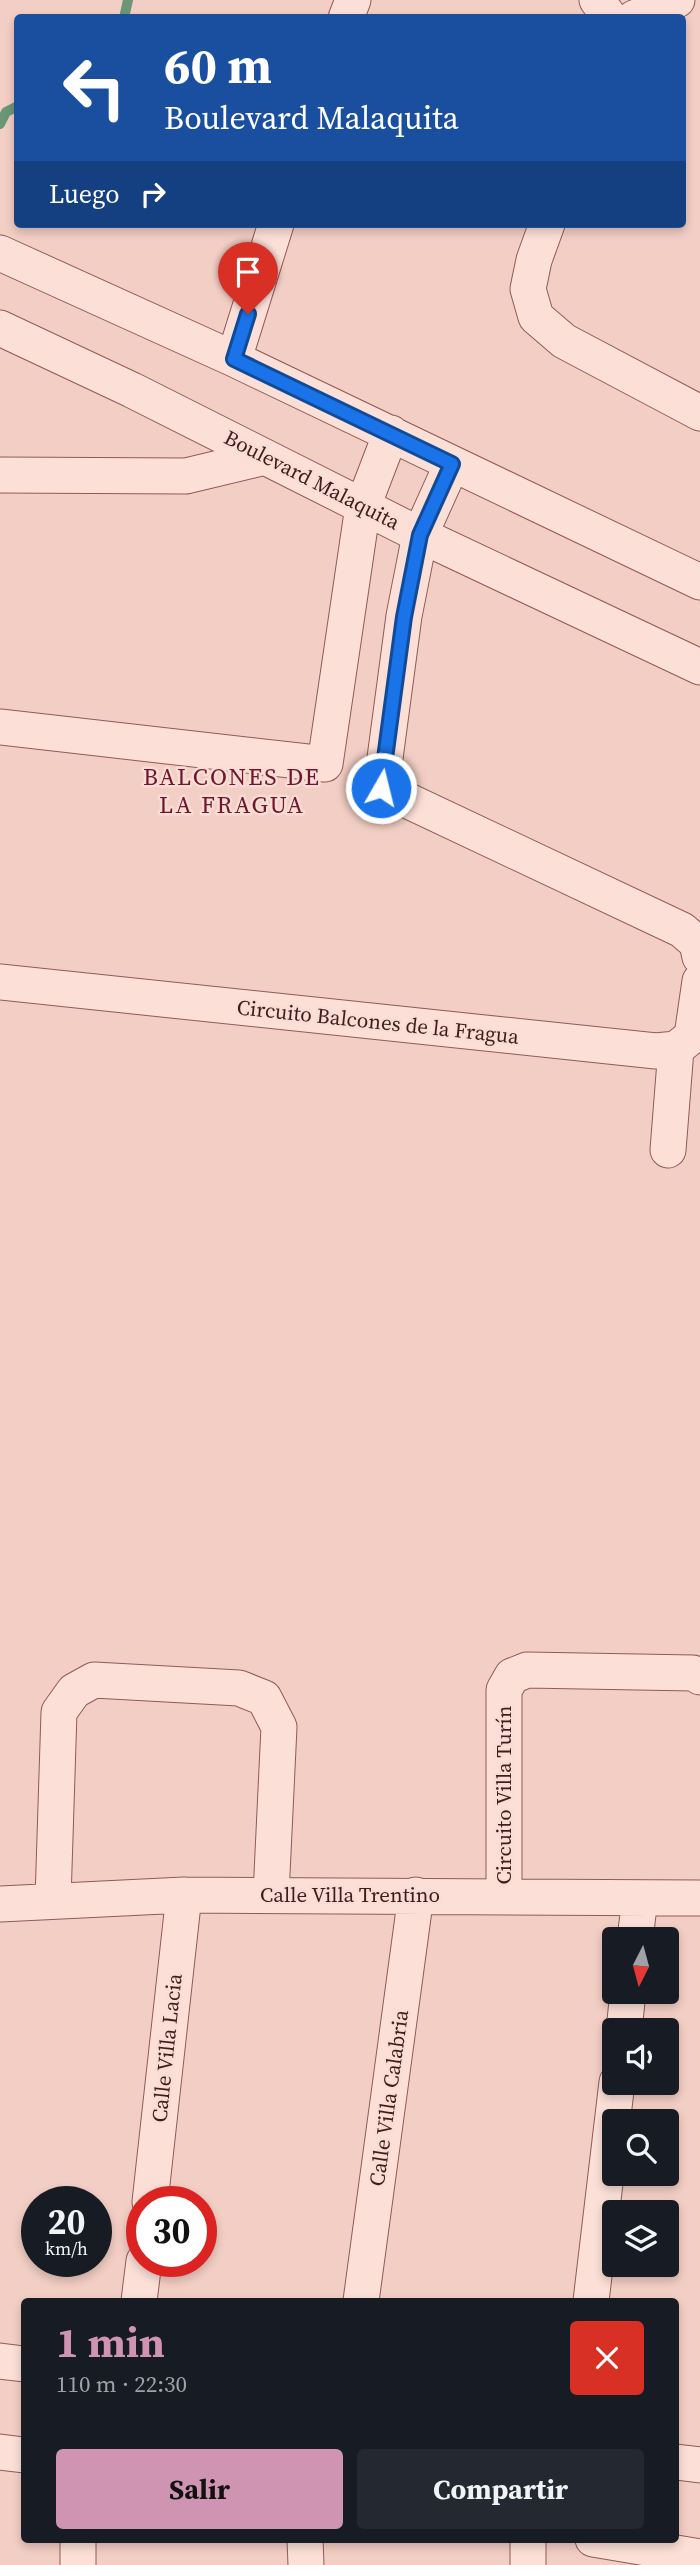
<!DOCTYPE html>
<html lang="es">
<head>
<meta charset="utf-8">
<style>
	:root { --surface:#171b24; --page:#242831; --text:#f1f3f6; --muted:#9ea1a6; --accent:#d094b3 }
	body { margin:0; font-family:"Source Serif 4",serif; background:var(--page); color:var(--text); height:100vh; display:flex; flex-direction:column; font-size:26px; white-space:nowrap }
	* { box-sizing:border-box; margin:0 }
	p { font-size:23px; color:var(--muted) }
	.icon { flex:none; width:38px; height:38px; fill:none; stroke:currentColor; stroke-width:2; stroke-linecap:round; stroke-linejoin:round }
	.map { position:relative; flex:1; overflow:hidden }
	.drawer { position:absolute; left:21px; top:2298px; width:658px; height:245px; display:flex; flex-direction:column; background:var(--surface); border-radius:7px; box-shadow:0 4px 10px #0003 }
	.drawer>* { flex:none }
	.top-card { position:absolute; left:14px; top:14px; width:672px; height:214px; border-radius:7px; box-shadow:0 4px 10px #0003; background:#1a4fa0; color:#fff; overflow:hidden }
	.needle { width:46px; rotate:186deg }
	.tools { position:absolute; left:602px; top:1927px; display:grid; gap:14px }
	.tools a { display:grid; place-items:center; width:77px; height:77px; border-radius:7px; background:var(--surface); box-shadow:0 4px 10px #0003; font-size:35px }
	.speed { position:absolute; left:21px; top:2186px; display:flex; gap:14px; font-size:35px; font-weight:700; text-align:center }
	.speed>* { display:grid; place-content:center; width:91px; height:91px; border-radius:50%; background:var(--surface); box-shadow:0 4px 10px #0003; line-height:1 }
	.speed small { font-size:18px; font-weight:400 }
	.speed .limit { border:10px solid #d22; background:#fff; color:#111 }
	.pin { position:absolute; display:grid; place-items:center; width:60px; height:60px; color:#fff; margin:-72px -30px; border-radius:50% 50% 50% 0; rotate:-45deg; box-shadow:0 0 7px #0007 }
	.pin .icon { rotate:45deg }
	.me { position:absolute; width:77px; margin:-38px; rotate:8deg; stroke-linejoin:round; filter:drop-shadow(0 0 5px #0008) }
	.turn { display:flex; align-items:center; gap:24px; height:147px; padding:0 35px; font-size:32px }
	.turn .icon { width:91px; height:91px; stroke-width:2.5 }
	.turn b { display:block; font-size:49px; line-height:60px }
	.then { display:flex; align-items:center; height:66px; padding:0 35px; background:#0003; gap:14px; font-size:26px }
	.round { display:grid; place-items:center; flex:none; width:74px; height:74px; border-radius:7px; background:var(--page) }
	.head { display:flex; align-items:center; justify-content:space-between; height:119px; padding:0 35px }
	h1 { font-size:42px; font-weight:700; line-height:52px; color:var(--accent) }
	.button { display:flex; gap:14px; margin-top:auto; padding:14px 35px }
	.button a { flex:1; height:80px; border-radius:7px; background:var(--accent); color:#111; font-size:28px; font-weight:700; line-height:80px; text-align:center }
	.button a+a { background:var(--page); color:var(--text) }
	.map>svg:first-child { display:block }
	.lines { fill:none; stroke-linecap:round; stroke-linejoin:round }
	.stream { stroke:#6b9677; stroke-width:10 }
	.street-casing { stroke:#905a57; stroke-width:37 }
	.street { stroke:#fce0d8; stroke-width:35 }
	.route-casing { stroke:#114b97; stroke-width:18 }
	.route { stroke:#1a73e8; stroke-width:12 }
	.labels { text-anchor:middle; stroke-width:5; stroke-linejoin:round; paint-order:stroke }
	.street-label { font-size:21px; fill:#3f1d1d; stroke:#f9ddd4 }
	.quarter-label { font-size:24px; letter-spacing:2px; fill:#70172f; stroke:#f9ddd4 }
</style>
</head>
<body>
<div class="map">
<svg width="700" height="2565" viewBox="0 0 700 2565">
	<rect width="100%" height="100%" fill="#f3cec4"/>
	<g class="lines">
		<!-- stream -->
		<path class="stream" d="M124,18l4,-18
			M0,124l6,-12 12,-6"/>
		<defs>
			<path id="street" d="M597,0l13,18
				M346,18l7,-18
				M634,18l43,-18
				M547,224l-13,36 -6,29 8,28 28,24 136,72
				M0,253l234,106 466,223
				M0,328l132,62 288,145 280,132
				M234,359l42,-135
				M452,464l-32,71 -16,81 -23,172 301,142 15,13 3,14
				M0,475l186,1 79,-19
				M0,727l325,37 38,-258 28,-73
				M0,982l656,69 20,-2 16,-13 8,-55
				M668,1150l8,-101
				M504,1897v-207l8,-14 15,-6 166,3 7,4
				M53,1900l6,-188 15,-21 20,-11 145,8 25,10 15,29 -8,168
				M0,1904l184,-9 516,3
				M635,1939l5,-41
				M624,2030l4,-38
				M150,2202l34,-307
				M139,2301l5,-40
				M361,2301l55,-406
				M591,2301l26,-219
				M0,2361l24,3
				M0,2452l24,3
				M676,2462l24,3
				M78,2539v26
				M305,2539l1,26
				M528,2539v26
				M593,2539l107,18"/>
		</defs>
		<!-- street casing -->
		<use href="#street" class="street-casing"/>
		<!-- street -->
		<use href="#street" class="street"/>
	</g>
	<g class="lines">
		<defs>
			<path id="route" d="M248,314l-14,45 218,105 -32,71 -16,82 -23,171"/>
		</defs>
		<!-- route casing -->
		<use href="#route" class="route-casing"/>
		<!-- route -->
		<use href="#route" class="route"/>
	</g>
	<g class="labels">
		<!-- street labels -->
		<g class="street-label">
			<text transform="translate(312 480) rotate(27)" y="7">Boulevard Malaquita</text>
			<text transform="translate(378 1022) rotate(6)" y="7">Circuito Balcones de la Fragua</text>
			<text transform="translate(504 1795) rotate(-90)" y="7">Circuito Villa Turín</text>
			<text x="350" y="1902">Calle Villa Trentino</text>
			<text transform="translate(167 2048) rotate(-84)" y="7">Calle Villa Lacia</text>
			<text transform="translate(389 2098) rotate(-82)" y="7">Calle Villa Calabria</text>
		</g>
		<!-- quarter labels -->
		<g class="quarter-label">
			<text x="232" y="785">BALCONES DE<tspan x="232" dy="28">LA FRAGUA</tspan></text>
		</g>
	</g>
</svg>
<div class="tools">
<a><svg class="needle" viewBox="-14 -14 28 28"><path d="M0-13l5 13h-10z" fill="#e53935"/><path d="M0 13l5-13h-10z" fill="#9ea1a6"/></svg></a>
<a><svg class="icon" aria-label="sound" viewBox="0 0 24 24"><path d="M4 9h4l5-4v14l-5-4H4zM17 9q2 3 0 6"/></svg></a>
<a><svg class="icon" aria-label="search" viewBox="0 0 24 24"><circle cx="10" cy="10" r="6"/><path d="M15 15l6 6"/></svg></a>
<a><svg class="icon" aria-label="layers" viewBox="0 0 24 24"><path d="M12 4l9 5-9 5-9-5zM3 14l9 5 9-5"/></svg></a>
</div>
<div class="speed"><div>20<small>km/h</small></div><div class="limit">30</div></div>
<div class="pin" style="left:248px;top:314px;background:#d93025"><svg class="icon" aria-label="arrive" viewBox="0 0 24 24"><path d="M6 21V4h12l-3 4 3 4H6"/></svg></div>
<svg class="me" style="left:381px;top:788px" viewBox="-20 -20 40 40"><circle r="17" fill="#1a73e8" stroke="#fff" stroke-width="3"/><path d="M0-11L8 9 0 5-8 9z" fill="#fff"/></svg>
<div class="top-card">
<div class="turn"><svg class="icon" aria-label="left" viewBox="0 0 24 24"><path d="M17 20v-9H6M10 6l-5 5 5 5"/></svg><div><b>60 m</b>Boulevard Malaquita</div></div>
<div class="then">Luego<svg class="icon" aria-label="right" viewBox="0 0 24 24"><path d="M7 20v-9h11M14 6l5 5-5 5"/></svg></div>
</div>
<section class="drawer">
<div class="head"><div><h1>1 min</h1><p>110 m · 22:30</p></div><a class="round" style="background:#d93025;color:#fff"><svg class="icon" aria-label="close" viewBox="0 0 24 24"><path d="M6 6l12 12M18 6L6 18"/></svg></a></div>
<div class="button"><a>Salir</a><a>Compartir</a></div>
</section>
</div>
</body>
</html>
